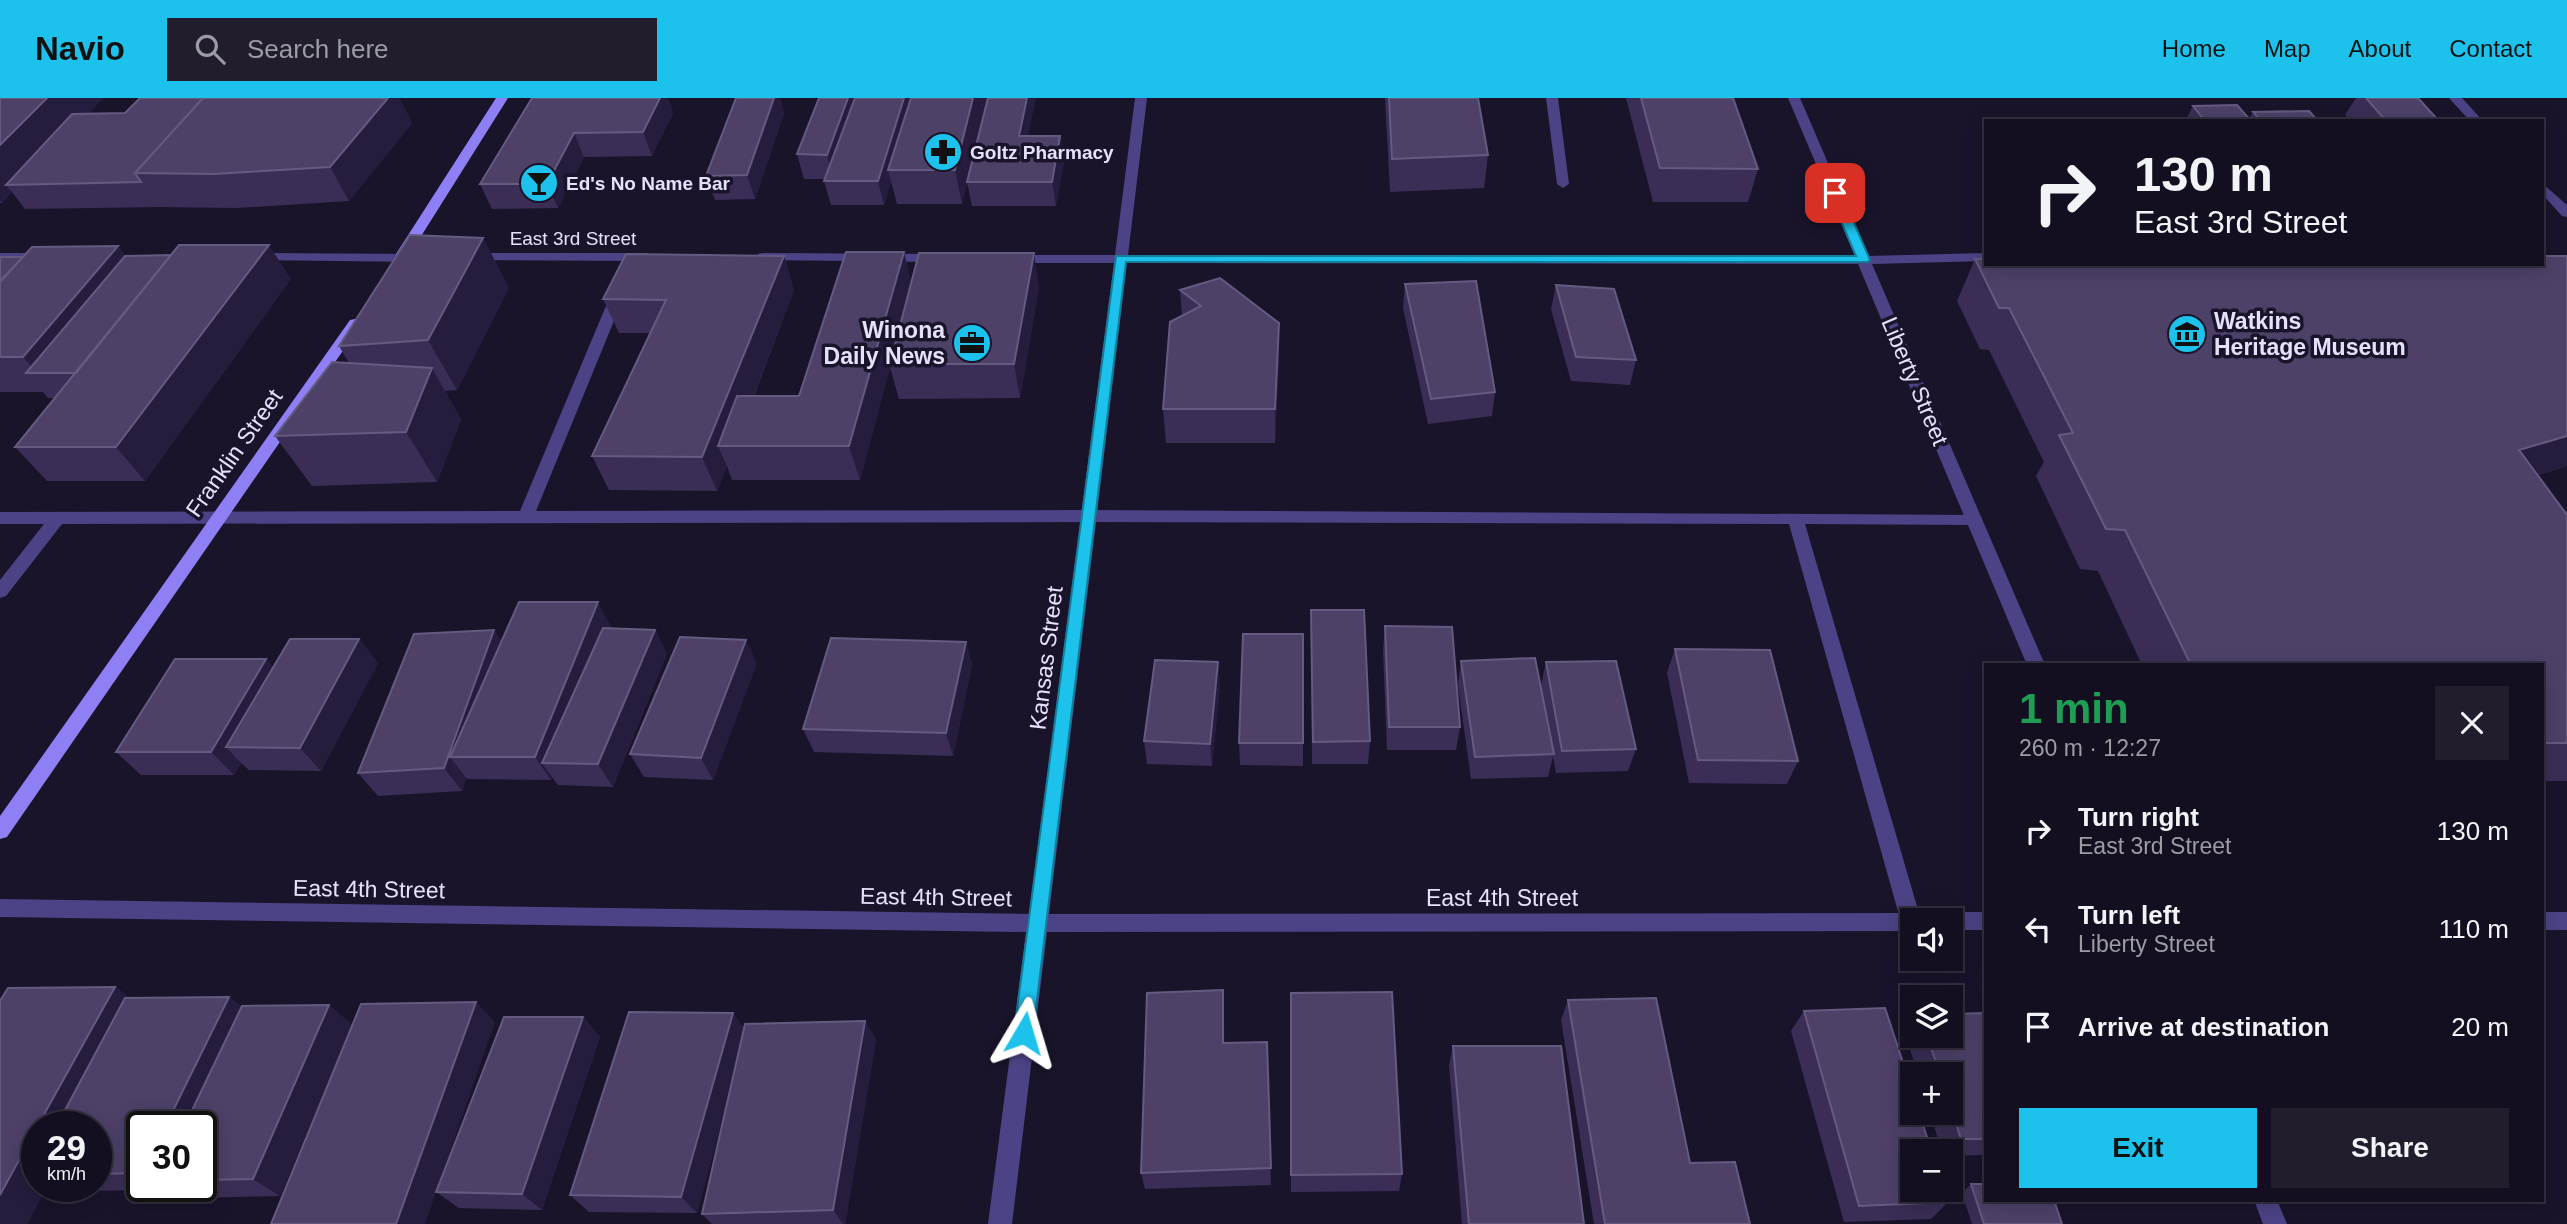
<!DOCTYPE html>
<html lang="en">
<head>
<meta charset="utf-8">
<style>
	:root { --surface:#140f20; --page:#211d2d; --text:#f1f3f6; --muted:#9d9ca5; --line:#332f3e; --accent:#1dc2ec }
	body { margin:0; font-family:Arial,sans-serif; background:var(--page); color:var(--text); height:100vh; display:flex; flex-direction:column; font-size:26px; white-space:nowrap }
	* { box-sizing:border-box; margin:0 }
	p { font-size:23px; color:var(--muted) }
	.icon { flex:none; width:38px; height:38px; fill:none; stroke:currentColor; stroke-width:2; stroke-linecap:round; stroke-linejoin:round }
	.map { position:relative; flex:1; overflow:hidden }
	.panel { position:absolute; left:1984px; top:565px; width:560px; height:539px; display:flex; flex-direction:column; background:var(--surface); border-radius:0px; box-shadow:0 4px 18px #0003,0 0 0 2px var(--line) }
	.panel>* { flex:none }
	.top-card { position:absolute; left:1984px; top:21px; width:560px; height:147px; border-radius:0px; box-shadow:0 4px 18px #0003,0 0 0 2px var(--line); background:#140f20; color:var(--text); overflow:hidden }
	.controls { position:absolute; left:1900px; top:810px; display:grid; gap:14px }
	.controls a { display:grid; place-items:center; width:63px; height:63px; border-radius:0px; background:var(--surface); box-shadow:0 4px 18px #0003,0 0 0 2px var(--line); font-size:35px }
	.speed { position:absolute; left:21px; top:1013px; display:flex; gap:14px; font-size:35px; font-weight:700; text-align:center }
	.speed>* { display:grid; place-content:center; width:91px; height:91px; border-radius:50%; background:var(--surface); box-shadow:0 4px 18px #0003,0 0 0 2px var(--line); line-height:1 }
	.speed small { font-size:18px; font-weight:400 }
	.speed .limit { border:4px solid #111; border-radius:10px; background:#fff; color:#111 }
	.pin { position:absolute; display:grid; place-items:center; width:60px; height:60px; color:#fff; margin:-30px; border-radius:14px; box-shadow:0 4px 10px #0006 }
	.me { position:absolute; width:77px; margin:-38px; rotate:7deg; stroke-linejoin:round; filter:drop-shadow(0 0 5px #0008) }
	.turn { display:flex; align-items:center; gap:24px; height:147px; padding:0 35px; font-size:32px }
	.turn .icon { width:91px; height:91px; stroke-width:2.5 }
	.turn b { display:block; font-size:49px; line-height:60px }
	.round { display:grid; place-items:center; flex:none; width:74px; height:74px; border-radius:0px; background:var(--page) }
	.summary { display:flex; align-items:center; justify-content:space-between; height:119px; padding:0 35px }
	h1 { font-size:42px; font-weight:700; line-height:52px; color:#1e9e55 }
	.primary-button { display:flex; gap:14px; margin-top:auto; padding:14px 35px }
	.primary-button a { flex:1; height:80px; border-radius:0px; background:var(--accent); color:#111; font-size:28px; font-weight:700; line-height:80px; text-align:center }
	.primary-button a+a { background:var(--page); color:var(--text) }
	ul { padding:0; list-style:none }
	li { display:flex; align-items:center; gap:21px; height:98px; padding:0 35px }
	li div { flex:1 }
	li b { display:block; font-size:26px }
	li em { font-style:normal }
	header { display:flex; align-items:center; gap:42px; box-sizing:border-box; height:98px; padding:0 35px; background:var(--accent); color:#111 }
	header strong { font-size:33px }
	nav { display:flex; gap:38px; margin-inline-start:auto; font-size:24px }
	.search { width:490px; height:63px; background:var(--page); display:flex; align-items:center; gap:18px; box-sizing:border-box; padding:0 24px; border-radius:0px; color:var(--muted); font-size:26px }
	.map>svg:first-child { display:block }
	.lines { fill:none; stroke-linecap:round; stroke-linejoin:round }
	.lane { fill:#4c4386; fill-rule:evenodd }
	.street { fill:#4c4386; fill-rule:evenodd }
	.secondary { fill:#8e7ff4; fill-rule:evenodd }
	.wall { fill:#3b2e56; fill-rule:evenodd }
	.shaded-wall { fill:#261c3e }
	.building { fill:#4d4168; stroke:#655a7f; stroke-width:2 }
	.route { fill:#1dc2ec; stroke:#137e99; stroke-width:2 }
	.labels { text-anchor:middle; stroke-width:7; stroke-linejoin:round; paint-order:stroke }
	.far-poi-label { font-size:19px; font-weight:bold; fill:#e6e0fc; stroke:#1a142b; text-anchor:start }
	.far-street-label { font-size:19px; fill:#e6e0fc; stroke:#1a142b }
	.poi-label { font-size:23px; font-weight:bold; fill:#e6e0fc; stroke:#1a142b; text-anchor:start }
	.street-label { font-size:23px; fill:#e6e0fc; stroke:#1a142b }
</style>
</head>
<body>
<header>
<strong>Navio</strong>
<div class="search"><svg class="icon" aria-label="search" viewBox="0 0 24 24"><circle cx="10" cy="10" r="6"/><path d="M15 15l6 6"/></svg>Search here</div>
<nav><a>Home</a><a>Map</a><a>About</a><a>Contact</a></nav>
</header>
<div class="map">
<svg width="2567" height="1126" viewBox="0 0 2567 1126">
	<rect width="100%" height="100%" fill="#1a142b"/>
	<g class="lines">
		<!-- lane -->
		<path class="lane" d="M1546,0h12l11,86 -6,4 -6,-4z
			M618,192l7,4 -89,217 552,-1 892,5 2,4 -2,4 -6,2 -169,-1 116,396h-8l-2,11 -7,-3 -3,-6 -112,-398 -701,-2 -1026,2 -56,72 -6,2v-18l44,-56h-44v-12l520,-1 91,-217z"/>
		<!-- street -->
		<path class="street" d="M1135,0h12l-19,157 727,1 -67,-158h12l68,158 118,-3v8l-114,3 173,401h-18l-169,-401 -731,-1 -78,651 864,-1 7,3 2,4h-9v11l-866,1 -35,292h-24l38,-292 -1026,-15v-18l1029,15 85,-651h-103l-7,-4 7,-4h104z
			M2449,0h13l21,23h-13z
			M2543,86l24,21v12l-5,-1 -19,-21z
			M0,155h35l7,4 -7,4h-35z
			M255,155l165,1 7,4 -7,4 -170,-2 -2,-3z
			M469,155h178l7,4 -7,4 -183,-1v-6z
			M763,155l178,1 7,4 -7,4 -183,-2v-6z
			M1951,814h35v18h-35v-10h-10l3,-5z
			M2543,814h24v18h-24z
			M2254,1102h23l10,24h-24z"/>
		<!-- secondary -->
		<path class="secondary" d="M496,0h12l-100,159h-10l-2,-3z
			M355,221l5,1v6l-353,511 -7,2v-23l350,-496z"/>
	</g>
	<!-- wall -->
	<path class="wall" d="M0,0h103l-15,16 37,-1 15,-15h259l13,25 -63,78 -113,7 -78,-1 -133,2 -13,-17 -10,11h-2z
		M532,0h136l5,15 -21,43 -68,1 -26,51 -66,1 -12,-25z
		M736,0h44l4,15 -29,86 -40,1 -9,-24z
		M987,0l-25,106h-65l-6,-23 -7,24h-53l-7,-24 1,-2h-21l-7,-25z
		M1385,0h93l10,57 -4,33 -94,4z
		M1626,0h107l25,71 -10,33h-95z
		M2356,0h62l21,23h-89l-5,-6z
		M2193,8l56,13 4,-7 65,9h-133z
		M1028,38h32l4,24 -8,46h-84l-5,-24z
		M483,140l26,50 -52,102 -12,1 16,28 -24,63 -125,4 -37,-50 74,-73 -10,-17z
		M118,148l7,10 166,23 -146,202h-98l-32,-34 40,-49h-7l-5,-6h-43v-135h23z
		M904,154l7,31 128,4 -19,111 -121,1 -9,-32 -30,113h-128l-5,-14 -10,25 -108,-1 -17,-34 58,-123h-31l-16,-34 181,-43 10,34 -40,106h45z
		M2567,158v210l-29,9 27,37 2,-2v271h-24v-116h-401l-44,-94 -18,-2 -44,-93 8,-14 -55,-112 -9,-1 -23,-48 18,-42z
		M1405,186l90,108 -3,24 -64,8 -25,-116z
		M1556,187l80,75 -6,25 -59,-4 -20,-72z
		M1180,192l99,33v35l-4,85h-109l-3,-34 19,-93z
		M1311,512l59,131 -2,23h-56z
		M611,528l-1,3 45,1 12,24 -54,133 -55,-2 -6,-8 -1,3 -83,-1 -2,-1 -4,13 -84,5 -20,-23 143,-132z
		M1385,528l75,101 -4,23h-69l-4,-100z
		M1303,536v132l-63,-1 -1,-22z
		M359,541l19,24 -57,108 -72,-1 -8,-7 -7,12h-93l-25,-23 150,-93 7,8z
		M966,544l6,23 -19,91 -139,-4 -11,-23z
		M1675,551l123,112 -11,23 -98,-1 -22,-110z
		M1461,563l80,24 5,-23 90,87 -8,22 -72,2 -3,-17 -5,21 -77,2 -13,-94z
		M757,565l-44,117 -69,-3 -14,-23z
		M1220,587l-8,81 -65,-2 -3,-23z
		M115,889l15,11 99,-1 13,10 87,-2 23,20 -72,171 -92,2 -15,-8 -110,1 -9,-5h42v-59h-59v59h10l-20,38h-27v-223l8,-13zM142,1029h59v59h-59z
		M1291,895l111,181 -3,17 -108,1z
		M1568,902l122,163 60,61h-156l-33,-204z
		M1224,912v33l43,-1 4,143 -126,4 -4,-16z
		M1804,913l144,191 -17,17 -87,3 -53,-191z
		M733,915l11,16 121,-8 11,19 -31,184h-133l-10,-10 25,-113 -30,112 -108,-1 -19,-17z
		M1986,915v142l-35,1v-4h-9l-12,-39h21v-39h-33l-13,-40 8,-9v11h38z
		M583,919l17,20 -58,173 -83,-2 -23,-16z
		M1453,948l131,178h-122l-13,-159z
		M1971,1086l91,40h-90l-10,-31z"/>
	<!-- shaded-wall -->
	<path class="shaded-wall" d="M47,0h56l-83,87h-14l6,7 -10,11 -2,-2v-56z
		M388,0h11l13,25 -63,78 -19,-34z
		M660,0h8l5,15 -21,43 -9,-24z
		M774,0h6l4,15 -29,86 -8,-24z
		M848,0h8l-23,81 -6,-24z
		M904,0h13l-29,72 3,11 -7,24 -6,-24z
		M973,0h14v2l-25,104 -7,-34z
		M1027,0h9l-13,62 -4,-24z
		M574,35l10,24 -26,51 -11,-24z
		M1060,38l4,24 -8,46 -4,-24z
		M483,140l26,50 -52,102 -29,-50z
		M269,147l22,34 -146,202 -29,-34z
		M118,148l25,34 -106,93 -14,-16z
		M904,154l8,34 -22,78v3l-30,113 -11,-34z
		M1034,155l5,34 -19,111 -6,-34z
		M784,158l10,34 -60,156h-16l9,20 -10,25 -15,-34z
		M1279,225v35l-4,85v-34z
		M432,270l29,51 -24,63 -31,-50z
		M2567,338v30l-85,25 37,-41z
		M598,504l13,24 -54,137h-15l10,14 -1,3 -16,-23z
		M494,532l16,24 -60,103 16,21 -4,13 -18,-23z
		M655,532l12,24 -54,133 -15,-23z
		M359,541l19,24 -57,108 -21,-23z
		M746,542l11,23 -44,117 -12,-22z
		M966,544l6,23 -19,91 -7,-23z
		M266,561l21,23 -61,65 15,16 -7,12 -23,-23z
		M1218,564l2,23 -8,81 -2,-22z
		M115,889l28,20 -64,120h-41z
		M1223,892l1,20 1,52 -2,-19z
		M229,899l25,19 -53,111h-36z
		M476,904l19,20 -70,202h-29z
		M329,907l23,20 -72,171 -27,-17z
		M733,915l13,19 -49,181 -16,-16z
		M583,919l17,20 -58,173 -20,-16z
		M865,923l11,19 -31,184h-2l-10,-14z
		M37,1031v45h-7l7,4v8h10l-20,38h-27v-29z"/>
	<!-- building -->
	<path class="building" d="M0,0h47l-47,47z
		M140,0h63l-68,75 6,9 -135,3 66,-71 53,-1z
		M203,0h185l-58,69 -116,7 -79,-1z
		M532,0h128l-17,34 -69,1 -27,51h-67z
		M736,0h38l-27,77 -41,1z
		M819,0h29l-21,57 -30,-1z
		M855,0h49l-26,83h-54z
		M911,0h62l-18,72h-67z
		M988,0h39l-8,38h41l-8,46h-85z
		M1389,0h89l10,57 -96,4z
		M1641,0h92l25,71 -98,-1z
		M2366,0h52l21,23h-53z
		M2237,7l14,16h-46l-12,-15z
		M2309,13l9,10h-57l-8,-9z
		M410,137l73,3 -55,102 -89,6z
		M179,147h90l-153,202h-101z
		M118,148l-95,111h-23v-75l32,-35z
		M846,154h58l-55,194h-131l19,-50h62z
		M919,155h115l-20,111h-124z
		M626,156l158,2 -82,201 -110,-1 74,-156 -63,-1z
		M171,157l-95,118h-50l99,-117z
		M2543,158h24v180l-48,14 48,65v228h-24v-78h-352l-66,-135 -19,-1 -47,-94 14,-2 -64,-125h-10l-24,-49h11v5h557z
		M0,159h23l-23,24z
		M1220,180l59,45 -4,86h-112l7,-87 31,-16 -21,-16z
		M1476,183l19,111 -64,7 -26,-115z
		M1556,187l58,4 22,71 -60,-3z
		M332,264l100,6 -26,64 -131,4z
		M519,504h79l-63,155h-85z
		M1311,512h53l6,131 -57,1z
		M1385,528l67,1 8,100h-71z
		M603,530l52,2 -57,134 -56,-1z
		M494,532l-50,138 -86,5 56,-139z
		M1243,536h60v109h-64z
		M680,539l66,3 -45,118 -71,-4z
		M831,540l135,4 -20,91 -143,-4z
		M290,541h69l-59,109 -74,-1z
		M1675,551l95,1 28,111 -100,-1z
		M1535,560l19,96 -79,3 -14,-96z
		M175,561h91l-55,93h-95z
		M1155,562l63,2 -8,82 -66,-3z
		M1616,563l20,88 -74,2 -16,-89z
		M115,889l-78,140 -37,68v-194l8,-13z
		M1223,892v53l44,-1 4,126 -130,5 6,-180z
		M1392,894l10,182 -111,1v-182z
		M229,899l-64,130h-23v46l-46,1v-47h-40l69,-129z
		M1656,900l34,165 45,-1 15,62h-145l-37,-224z
		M476,904l-80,222h-125l90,-220z
		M329,907l-76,174 -52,1v-53h-17l58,-121z
		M1885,910l28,85v20h6l13,39h-19v38h31l4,12 -89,4 -55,-195z
		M629,914l104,1 -52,184 -111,-2z
		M1986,915v126h-25l-10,-31v-34h-11l-13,-38h24v-22z
		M504,919h79l-61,177 -86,-2z
		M865,923l-32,189 -131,4 43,-190z
		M1453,948h108l23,178h-115z
		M37,1064v12h-7z
		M1971,1086h15v16h68l8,24h-78z"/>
	<!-- route -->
	<path class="route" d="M1831,93l10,2 29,67 -2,2h-742l-93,771 -2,7 -7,2 -7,-2 -3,-7 102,-777h740l-27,-63z"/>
	<!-- icons -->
	<defs>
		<symbol id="pharmacy-disc" viewBox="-11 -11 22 22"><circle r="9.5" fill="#1dc2ec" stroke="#1a142b"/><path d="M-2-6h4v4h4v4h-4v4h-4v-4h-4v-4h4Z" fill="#111"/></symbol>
		<symbol id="bar-disc" viewBox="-11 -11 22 22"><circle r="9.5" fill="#1dc2ec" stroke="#1a142b"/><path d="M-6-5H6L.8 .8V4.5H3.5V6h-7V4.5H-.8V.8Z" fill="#111"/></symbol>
		<symbol id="museum-disc" viewBox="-11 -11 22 22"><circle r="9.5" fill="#1dc2ec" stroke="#1a142b"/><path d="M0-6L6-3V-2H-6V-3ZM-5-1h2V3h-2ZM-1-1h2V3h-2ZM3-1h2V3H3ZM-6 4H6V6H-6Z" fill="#111"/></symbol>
		<symbol id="office-disc" viewBox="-11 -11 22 22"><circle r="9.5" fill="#1dc2ec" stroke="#1a142b"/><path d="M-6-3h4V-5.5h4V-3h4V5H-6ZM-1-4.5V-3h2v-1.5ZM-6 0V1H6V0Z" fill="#111"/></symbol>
	</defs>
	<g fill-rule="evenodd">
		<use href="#pharmacy-disc" x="921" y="32" width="44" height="44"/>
		<use href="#bar-disc" x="517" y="63" width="44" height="44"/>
		<use href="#museum-disc" x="2165" y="214" width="44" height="44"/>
		<use href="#office-disc" x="950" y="223" width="44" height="44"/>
	</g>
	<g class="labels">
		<!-- far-poi labels -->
		<g class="far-poi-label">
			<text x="970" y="61">Goltz Pharmacy</text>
			<text x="566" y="92">Ed's No Name Bar</text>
		</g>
		<!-- far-street labels -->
		<g class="far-street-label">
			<text x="573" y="147">East 3rd Street</text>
		</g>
		<!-- poi labels -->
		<g class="poi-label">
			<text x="2214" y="231">Watkins<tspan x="2214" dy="26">Heritage Museum</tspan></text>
			<text x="945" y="240" text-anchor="end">Winona<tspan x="945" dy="26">Daily News</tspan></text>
		</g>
		<!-- street labels -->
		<g class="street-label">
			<text transform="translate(1915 283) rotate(67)" y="8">Liberty Street</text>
			<text transform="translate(234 355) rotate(-55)" y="8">Franklin Street</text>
			<text transform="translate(1046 560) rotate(-83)" y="8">Kansas Street</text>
			<text transform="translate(369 791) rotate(1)" y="8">East 4th Street</text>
			<text transform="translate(936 799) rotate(1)" y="8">East 4th Street</text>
			<text x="1502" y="808">East 4th Street</text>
		</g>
	</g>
</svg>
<div class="controls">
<a><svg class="icon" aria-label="sound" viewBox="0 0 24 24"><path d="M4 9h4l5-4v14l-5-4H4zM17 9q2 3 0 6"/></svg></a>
<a><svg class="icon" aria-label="layers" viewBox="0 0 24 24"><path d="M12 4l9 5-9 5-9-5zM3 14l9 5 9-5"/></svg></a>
<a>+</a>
<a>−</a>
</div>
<div class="speed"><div>29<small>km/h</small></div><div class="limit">30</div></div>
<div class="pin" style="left:1835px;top:95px;background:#d93025"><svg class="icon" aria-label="arrive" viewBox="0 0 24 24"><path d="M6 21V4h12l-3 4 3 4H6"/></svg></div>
<svg class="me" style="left:1024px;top:935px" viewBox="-20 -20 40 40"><path d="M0-17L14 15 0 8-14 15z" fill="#1dc2ec" stroke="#fff" stroke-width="4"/></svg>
<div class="top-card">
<div class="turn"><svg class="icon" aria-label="right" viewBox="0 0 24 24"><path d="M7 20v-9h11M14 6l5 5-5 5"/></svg><div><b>130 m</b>East 3rd Street</div></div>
</div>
<section class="panel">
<div class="summary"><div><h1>1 min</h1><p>260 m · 12:27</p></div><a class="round"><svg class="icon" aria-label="close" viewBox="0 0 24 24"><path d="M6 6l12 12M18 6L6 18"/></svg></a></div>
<ul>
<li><svg class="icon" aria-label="right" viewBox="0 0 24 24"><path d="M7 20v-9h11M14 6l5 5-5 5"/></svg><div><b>Turn right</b><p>East 3rd Street</p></div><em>130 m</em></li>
<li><svg class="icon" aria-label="left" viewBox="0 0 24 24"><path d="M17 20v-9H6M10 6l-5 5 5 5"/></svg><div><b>Turn left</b><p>Liberty Street</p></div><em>110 m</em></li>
<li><svg class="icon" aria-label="arrive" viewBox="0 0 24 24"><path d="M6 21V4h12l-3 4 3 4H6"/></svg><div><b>Arrive at destination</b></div><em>20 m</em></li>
</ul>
<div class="primary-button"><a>Exit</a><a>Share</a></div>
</section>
</div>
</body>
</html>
